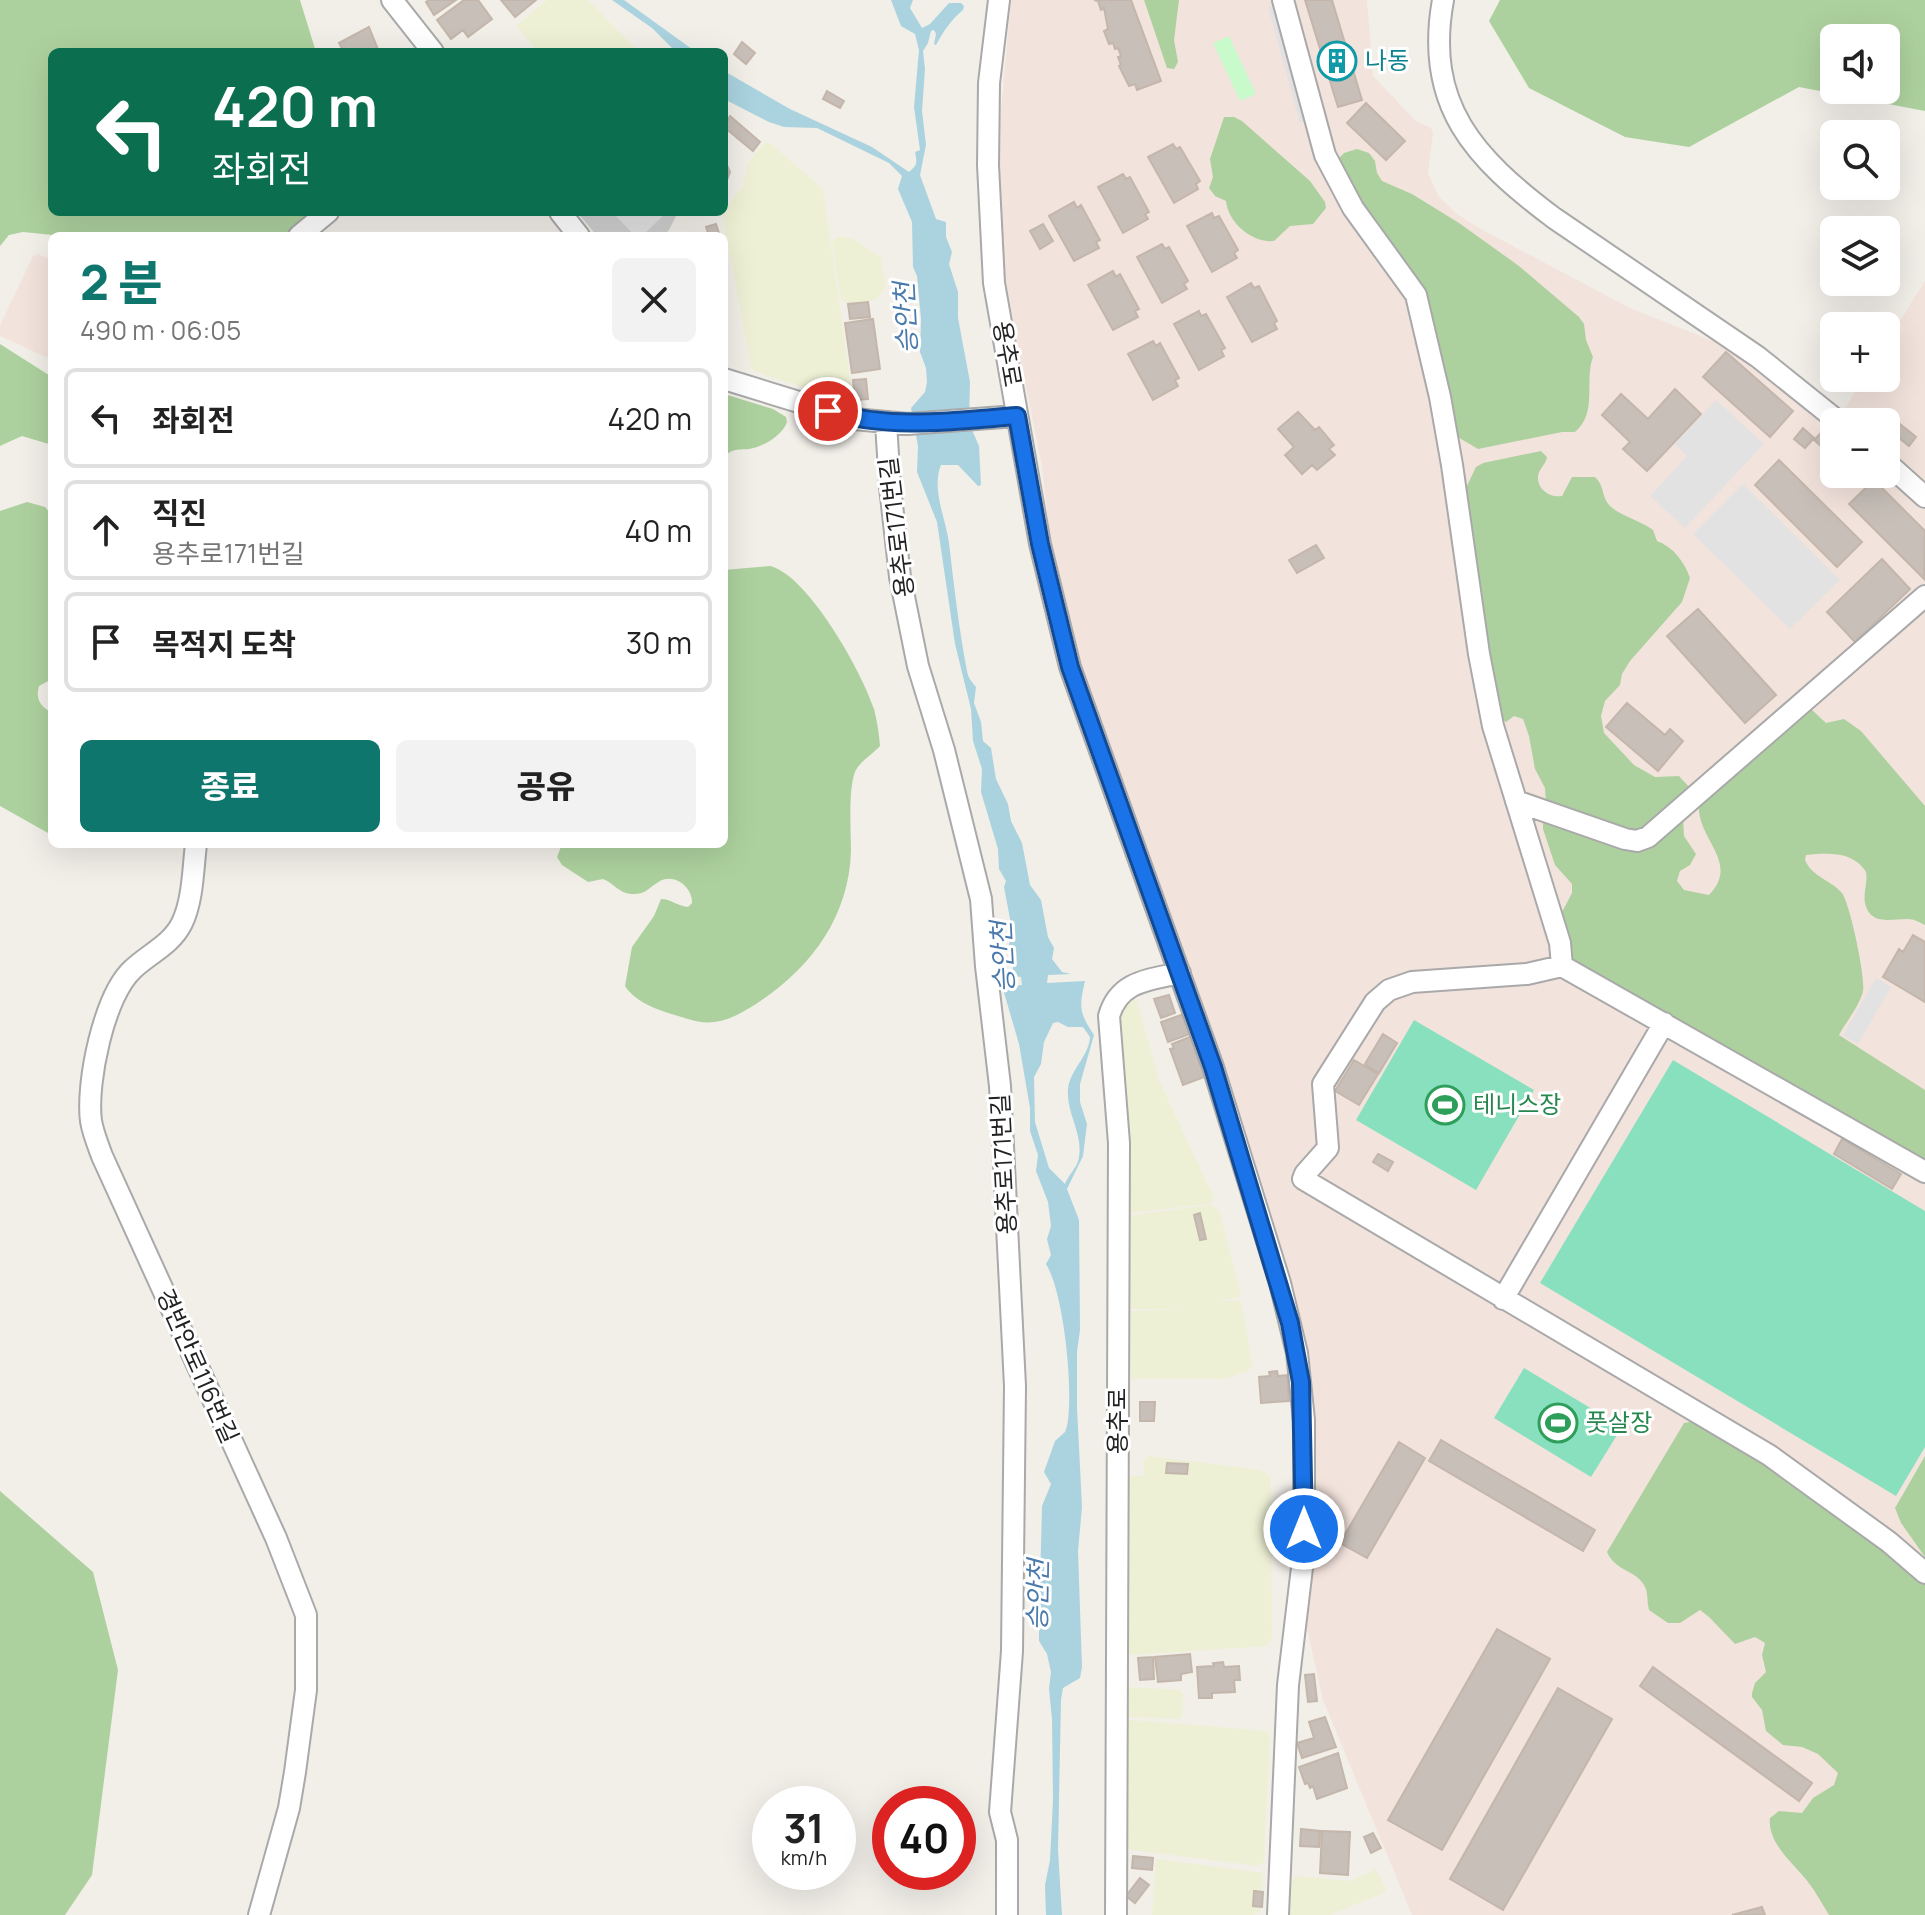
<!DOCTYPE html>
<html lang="ko">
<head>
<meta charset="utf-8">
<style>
	:root { --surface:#fff; --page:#f2f2f2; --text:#222; --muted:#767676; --line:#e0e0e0; --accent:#0f766e }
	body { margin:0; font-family:Manrope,"Noto Sans KR",sans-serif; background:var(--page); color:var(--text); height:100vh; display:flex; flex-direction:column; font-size:30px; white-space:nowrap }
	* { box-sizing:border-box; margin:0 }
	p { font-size:26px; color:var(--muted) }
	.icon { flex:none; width:44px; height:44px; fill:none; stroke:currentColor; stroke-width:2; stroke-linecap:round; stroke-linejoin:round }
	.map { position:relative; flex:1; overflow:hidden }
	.panel { position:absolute; left:48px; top:232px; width:680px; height:616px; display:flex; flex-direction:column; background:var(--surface); border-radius:12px; box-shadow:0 8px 32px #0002 }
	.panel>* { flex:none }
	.top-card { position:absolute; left:48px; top:48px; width:680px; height:168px; border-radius:12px; box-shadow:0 8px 32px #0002; background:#0b6e4f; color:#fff; overflow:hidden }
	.controls { position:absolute; left:1820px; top:24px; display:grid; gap:16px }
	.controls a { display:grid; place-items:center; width:80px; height:80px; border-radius:12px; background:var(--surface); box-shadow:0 8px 32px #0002; font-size:40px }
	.speed { position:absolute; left:752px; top:1786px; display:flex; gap:16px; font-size:40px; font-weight:700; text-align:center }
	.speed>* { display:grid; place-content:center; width:104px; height:104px; border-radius:50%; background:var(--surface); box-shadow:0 8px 32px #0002; line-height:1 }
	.speed small { font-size:20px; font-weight:400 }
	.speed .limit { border:12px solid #d22; background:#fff; color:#111 }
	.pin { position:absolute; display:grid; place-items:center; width:68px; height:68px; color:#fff; margin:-34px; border:4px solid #fff; border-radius:50%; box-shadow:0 2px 8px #0007 }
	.me { position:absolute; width:88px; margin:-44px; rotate:0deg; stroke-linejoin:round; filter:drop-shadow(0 0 6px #0008) }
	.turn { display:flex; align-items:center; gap:28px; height:168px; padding:0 32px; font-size:36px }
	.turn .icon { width:104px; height:104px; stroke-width:2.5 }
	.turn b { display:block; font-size:56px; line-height:68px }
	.round { display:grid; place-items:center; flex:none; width:84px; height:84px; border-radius:12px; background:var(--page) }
	.head { display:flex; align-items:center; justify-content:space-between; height:136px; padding:0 32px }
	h1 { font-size:48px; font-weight:800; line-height:60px; color:var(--accent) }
	.action { display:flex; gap:16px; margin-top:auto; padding:16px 32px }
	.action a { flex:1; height:92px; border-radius:12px; background:var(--accent); color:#fff; font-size:32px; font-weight:800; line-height:92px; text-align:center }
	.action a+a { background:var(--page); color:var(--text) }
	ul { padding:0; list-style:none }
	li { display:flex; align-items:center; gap:24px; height:100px; margin:0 16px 12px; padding:0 16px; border:4px solid var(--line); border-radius:12px }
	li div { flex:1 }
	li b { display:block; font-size:30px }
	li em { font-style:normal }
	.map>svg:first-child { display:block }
	.religious { fill:#d0d0d0 }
	.military { fill:#f3e3dd }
	.farmland { fill:#eef0d5 }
	.forest { fill:#add19e; fill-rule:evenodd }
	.park { fill:#c8facc }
	.pitch { fill:#88e0be }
	.parking { fill:#e2e2e2 }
	.water { fill:#aad3df; fill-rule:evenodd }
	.building { fill:#c7bfb8; stroke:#c4b6ab; stroke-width:2 }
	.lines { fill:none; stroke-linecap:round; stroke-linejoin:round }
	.minor-casing { stroke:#a9a9a9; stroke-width:24 }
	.minor { stroke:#fff; stroke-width:20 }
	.route-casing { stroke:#114b97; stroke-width:20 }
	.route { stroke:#1a73e8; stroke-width:14 }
	.labels { text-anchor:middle; stroke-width:6; stroke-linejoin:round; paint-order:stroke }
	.culture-label { font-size:24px; fill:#0d838f; stroke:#fff; text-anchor:start }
	.street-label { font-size:24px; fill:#222; stroke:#fff }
	.leisure-label { font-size:24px; fill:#27864d; stroke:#fff; text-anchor:start }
	.water-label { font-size:26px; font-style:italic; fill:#4a7aab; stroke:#fff }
</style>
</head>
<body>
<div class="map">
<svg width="1925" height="1915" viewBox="0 0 1925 1915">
	<rect width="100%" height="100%" fill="#f2efe9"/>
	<!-- religious -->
	<path class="religious" d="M577,212h101l-9,18 -6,6h-66z"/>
	<!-- military -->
	<path class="military" d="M1011,0h356l6,76 43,45 15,7 2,5 -5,40 11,24 18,17 22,14 151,80 113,45 91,76v45h52l39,35v1406h-513l-89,-215 -17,-76 8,-103v-75l-7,-94 -229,-681 -27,-124 -9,-81 -39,-192 -7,-107z
		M38,254l14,6v100l-52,-24v-11l33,-69z
		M1925,281v204l-39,-34v-29h-34l-9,-11 21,-33h22v-35z"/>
	<!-- farmland -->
	<path class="farmland" d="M547,0h41l51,52h-101l-22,-26z
		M769,142l54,47 30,210 -3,4 -96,-32 -3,-4 -29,-153 21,-28 5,-23 15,-19z
		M840,236l13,3 28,18 5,29 -10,14 -28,4 -7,-4 -9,-60z
		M1129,996l8,5 22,79 55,118 -4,6 -83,9 -10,-204z
		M1210,1205l9,5 22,84 -3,4 -22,3h25l12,65 -5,5 -23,8h-95l-3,-3 -1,-63 5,-2 54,-2h-54l-4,-2 -1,-91z
		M1149,1456l112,14 10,7 1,161 -6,8 -133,9 -5,-2 -1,-177h17v-16z
		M1128,1687l52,3 4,5 -3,24 -54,-2 -2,-29z
		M1131,1720l136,11 3,5 -6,126 -6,4 -126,-16 -7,-5 1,-124z
		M1156,1859l107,14 -3,39 -7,3h-101z
		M1376,1869l10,20 -2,4 -54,22h-41l3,-35 4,-4 54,5z"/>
	<!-- forest -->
	<path class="forest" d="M0,0h300l16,52h-264v160h260l-24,24h-225l-40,-4 -14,3 -9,11z
		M1144,0h35l-5,40 4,22 -4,7 -7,-1z
		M1500,0h425v111l-126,-24 -110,60 -64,-10 -96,-49 -40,-67zM1834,38h52v52h-52z
		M1224,117h10l8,4 68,60 15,21 1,6 -13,16 -23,2 -16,15c-23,2 -46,-19 -48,-40l-11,-5 -6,-8 4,-11 -3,-18z
		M1357,149l12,4 6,8 2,12 5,8 30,13 47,29 60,43 60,51 5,7 2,16 7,17c-9,24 5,56 -18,75h-13l-84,17 -22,-13 -36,-142 -64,-87 -19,-47 7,-7z
		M0,344l52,33v68l-30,-9 -22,10z
		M724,394l49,15 13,8 1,5c-4,13 -24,25 -38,27 -11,1 -16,-1 -25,8z
		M1541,451l6,6c-1,7 -8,12 -9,19 -1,14 13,22 24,20l10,-19h23c10,9 6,20 15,29 12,11 30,14 43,24l4,11c16,6 27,20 33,37l-8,24 -52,59 -8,13 -2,11 -15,16 -4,15 3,17 30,32 21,12 24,-1 11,12 -52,50 -92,-34 -1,-16 -10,-19 -6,-33 -6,-17 -9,-3 -8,6 -9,-7 -32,-225 11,-23 7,-4z
		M27,502l18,5 7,8v164l-13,7c-4,14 2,20 13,27v119l-4,1 -48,-27v-295z
		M770,566c38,9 92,106 104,143 3,12 5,24 6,37 -7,8 -21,16 -25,26 -7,19 -4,58 -4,79 -2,67 -41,118 -95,153 -22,14 -42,24 -68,15 -22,-7 -50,-13 -63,-33l7,-39 22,-31 7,-17c10,0 16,7 27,8l4,-4c1,-15 -17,-30 -32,-22 -12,7 -14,14 -29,13 -13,-1 -17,-11 -28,-15l-15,3 -26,-17 -5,-8 5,-13h162v-274z
		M1810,708l16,15 18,-4 17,12 64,75v119c-6,-3 -11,-6 -18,-6 -15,0 -37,7 -42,-16 -2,-10 3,-21 1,-31 -13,-21 -38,-19 -60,-17l-1,5c7,17 26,20 37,33 8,11 24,85 21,98 -3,14 -17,31 -24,44l86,55v78l-358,-210 -5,-46 10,-19v-9l-17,-19 -12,-36v-8l82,21 58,-24 1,18 12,18 -6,11 -10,6 -3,10 7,9 25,5c32,-33 -13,-56 -10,-91z
		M1695,1421l74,41 156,118v335h-96c-7,-11 -13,-23 -21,-33 -14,-18 -41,-39 -38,-64l9,-7 23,2 11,-15 21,-13 4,-12 -20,-19 -16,-7 -19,-2 -17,-14 -4,-21 -10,-13v-4l3,-10 11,-11 -4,-17 3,-12 -10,-6 -20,7 -26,-27 -9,-7 -20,13h-12l-19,-13c-2,-7 -1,-14 -3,-21 -8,-20 -30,-16 -39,-37l77,-129z
		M1925,1456v101l-24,-34 -6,-15z
		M0,1491l93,81 25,98 -26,205 -27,40h-65z"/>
	<!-- park -->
	<path class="park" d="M1229,36l27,58 -16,7 -27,-58z"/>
	<!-- pitch -->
	<path class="pitch" d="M1414,1020l120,70 -58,100 -120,-70z
		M1673,1060l252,151v236l-29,49 -356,-213z
		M1524,1368l98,59 -31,50 -97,-59z"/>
	<!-- parking -->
	<path class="parking" d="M1282,0l31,119 -13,4 -32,-116z
		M612,212h55l-25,24h-7z
		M1716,400l48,44 -79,84 -35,-32 37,-40 -12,-12z
		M1743,484l97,96 -50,49 -97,-95z
		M1876,978l15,9 -33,57 -15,-9z"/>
	<!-- water -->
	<path class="water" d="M612,0h12l72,52h-20l-24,-24z
		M891,0h22l-3,8 12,20 8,-4 19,-21h12l3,3 -1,4c-12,10 -20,22 -27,35l-2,-1 2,-10 -2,-4 -3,1 -3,12 -5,8 2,18 -3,42 4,34 -6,30 16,44 10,3v15l6,15 -3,12 9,28v26l12,64 -1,41 10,23 2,39 -3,1 -20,-21h-17c-10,24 5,54 8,78 5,43 10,86 18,128 1,7 5,11 9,16l-2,16 7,19 2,19 8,7 5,31 12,25 3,17 11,22 8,42 11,15 7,37 6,11 -2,11 10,13 9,2 -23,1 -1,8 38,-2c-6,27 -6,31 9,54l-14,49v18l7,22 -4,32 -16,33 12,31 1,110 -3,22v56l5,99 -4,44 4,116 -2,11 -17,10 -2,12 -3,150 4,65h-16l-1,-30 5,-25 3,-60 -1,-81 -3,-30 2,-17 -4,-18 -8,-13v-16l3,-119 9,-22 -7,-12 11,-31 10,-9 2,-6c7,-35 -3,-133 -21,-162l5,-9 -4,-16 4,-13 -3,-24 -12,-31 2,-16 -8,-24v-23l-11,-64 -16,-55v-2l19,-2 -1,-8 -8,-1v-24l-4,-6 2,-22 -7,-37 2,-6 -7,-12 -1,-20 -17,-57 1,-23 -9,-28 -2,-32 -16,-65 -18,-122 -20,-50 1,-26 -7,-38 14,-16 2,-10 -1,-14 -6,-16 1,-33 -4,-43 -4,-9 -1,-45 -14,-33 4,-13 -13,-13 -72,-35 -33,-1 -15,-5 -45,-23v-28l66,38 82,38 37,25c9,-7 8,-10 6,-20l5,-2 -6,-43 5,-57 -4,-16 -14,-8zM1058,1022l10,5h15l7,10c-1,19 -20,33 -22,52 -2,24 15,44 11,68 -1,10 -11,18 -14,27l-16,-16 -14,-46 -1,-45 7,-13 3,-22 9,-19z"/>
	<!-- building -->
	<path class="building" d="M429,0h27l-22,15 -8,-13z
		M464,0h14l14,19 -24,18 -5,-7 -12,9 -14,-19z
		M501,0h35l-21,17z
		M1094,0h37l30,81 -24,9 -2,-6 -6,2 -10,-20 2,-1 -3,-8 3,-1 -3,-8 -3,1 -2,-6 -4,1 -5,-13 4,-2 -4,-21 -3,2 -3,-9z
		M1305,0h27l30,100 -24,7z
		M369,27l10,25h-35l-5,-9z
		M742,42l13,11 -9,11 -12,-10z
		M827,91l17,10 -4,7 -17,-9z
		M1366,103l39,38 -19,19 -39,-37z
		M730,116l30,26 -7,9 -29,-24z
		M1173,144l3,5 4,-2 20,34 -4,3 2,5 -24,14 -26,-46z
		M724,159l6,13 -6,16z
		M1123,174l3,5 4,-2 19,35 -4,2 3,5 -25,14 -25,-46z
		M1074,202l3,6 4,-3 19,35 -4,2 3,6 -25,13 -25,-45z
		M1212,213l2,5 5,-2 19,34 -4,3 3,5 -25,14 -25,-46z
		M716,224l4,12h-11l-3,-9z
		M1043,224l10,17 -13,8 -10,-18z
		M1162,244l3,5 4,-2 19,34 -4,3 3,5 -25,14 -25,-46z
		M1113,271l3,6 4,-3 19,35 -4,2 3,6 -25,13 -25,-45z
		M1251,283l3,5 5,-2 18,35 -3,2 3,6 -25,13 -25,-45z
		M868,302l2,15 -20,2 -2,-15z
		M1199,311l2,5 5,-2 19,34 -4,2 3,6 -25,14 -25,-46z
		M873,319l7,50 -28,4 -7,-50z
		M1153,341l3,5 4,-3 19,35 -4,2 3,6 -25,14 -25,-46z
		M1726,352l67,59 -23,26 -67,-60z
		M866,379l2,20 -13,1 -2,-20z
		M1675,389l26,25 -54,57 -24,-22 7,-7 -28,-27 19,-21 27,25z
		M1298,412l17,18 4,-3 15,18 -5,4 6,6 -18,15 -5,-5 -10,9 -17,-19 9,-8 -16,-18z
		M1900,424l16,13 -7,9 -16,-13z
		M1803,428l11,10 -9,10 -11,-9z
		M1823,431l11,10v22l-5,-5 2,-3 -17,-15z
		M1779,460l83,82 -25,25 -82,-82z
		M1874,480l51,51 -1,48 -75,-75z
		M1316,545l8,13 -27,15 -8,-13z
		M1882,559l28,30 -55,53 -28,-30z
		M1698,609l78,86 -31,28 -78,-87z
		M1627,703l38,32 5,-6 13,12 -25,30 -52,-44z
		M1913,935l12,7v60l-42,-25 16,-28 4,3z
		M1169,995l6,18 -14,5 -7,-19z
		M1184,1014l6,20 -22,8 -7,-20z
		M1383,1034l14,9 -18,30 -14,-9z
		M1192,1036l15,40 -24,9 -13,-36 4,-1 -2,-4z
		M1354,1060l24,14 -19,31 -24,-14z
		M1842,1139l59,35 -9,15 -58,-35z
		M1378,1154l15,8 -5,9 -15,-9z
		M1200,1213l6,26 -6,1 -6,-25z
		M1277,1371l1,5 9,-1 2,26 -28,2 -2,-26 11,-1 -1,-4z
		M1140,1402h15l-1,19h-14z
		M1441,1440l154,90 -12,21 -154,-90z
		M1399,1442l26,16 -58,100 -27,-15z
		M1167,1463l21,1 -1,10 -21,-1z
		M1497,1629l53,30 -108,191 -54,-30z
		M1190,1654l2,18 -11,2v6l-23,2 -3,-25z
		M1153,1657l1,22 -14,1 -2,-22z
		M1223,1662l1,5 15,-1 1,14h-6l1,12 -23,1v5h-13l-2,-31 17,-1 -1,-3z
		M1653,1667l159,116 -13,18 -159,-115z
		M1314,1674l3,27 -9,1 -3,-27z
		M1558,1688l54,31 -109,191 -53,-31z
		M1325,1717l11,30 -34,11 -5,-15 17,-5 -5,-16z
		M1338,1753l9,35 -30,11 -4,-13 -3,2 -2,-5 -3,1 -6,-17z
		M1301,1829l19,2 -1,16 -19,-1z
		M1322,1831l28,1 -2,43 -28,-2z
		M1373,1833l8,15 -10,5 -7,-16z
		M1133,1856l20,2 -1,12 -20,-2z
		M1140,1878l9,7 -14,18 -9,-7z
		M1254,1891l9,1 -1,15 -9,-1z
		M1762,1907l3,8h-33z"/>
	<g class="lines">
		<defs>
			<path id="minor" d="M392,0l41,52
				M999,0l-10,83 -1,82 6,118 46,261 30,123 143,400 67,216 17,70 7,67v131l-16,134 -10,230
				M1283,0l42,155 28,53 63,87 24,102 12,68 27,189 14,72 67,217 2,23 -35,8 -115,8 -23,8 -14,12 -52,82 5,64 -23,26 -2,5 466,276 120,87 36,31
				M1443,0c-19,105 31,158 111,218l204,139 81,65
				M560,212l19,24
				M299,236l29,-24
				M724,379l130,40 54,5 109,-8
				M886,423l4,64 10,90 18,89 26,84 37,149 5,67 14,120 15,300 -3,265 -12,161 7,28v75
				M1886,462l39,35
				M1516,801l109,38 12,2 11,-4 277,-241
				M196,844c-3,25 -3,56 -14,79 -11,22 -32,30 -49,46 -29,26 -47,114 -42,152 2,12 7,24 11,35l174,382 30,77v75l-11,82 -6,36 -30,107
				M1562,966l363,206
				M1503,1299l161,-276
				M1116,1915l3,-772 -10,-127c10,-35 39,-36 71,-43"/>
		</defs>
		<!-- minor casing -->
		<use href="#minor" class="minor-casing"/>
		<!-- minor -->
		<use href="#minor" class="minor"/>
	</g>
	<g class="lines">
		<defs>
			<path id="route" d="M828,411c62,19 126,10 189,5l23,128 30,123 143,400 77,256 11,59 3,147"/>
		</defs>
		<!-- route casing -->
		<use href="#route" class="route-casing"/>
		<!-- route -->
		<use href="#route" class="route"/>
	</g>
	<!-- icons -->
	<defs>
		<symbol id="building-ring" viewBox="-11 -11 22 22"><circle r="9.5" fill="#fff" stroke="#0f9aa8" stroke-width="1.5"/><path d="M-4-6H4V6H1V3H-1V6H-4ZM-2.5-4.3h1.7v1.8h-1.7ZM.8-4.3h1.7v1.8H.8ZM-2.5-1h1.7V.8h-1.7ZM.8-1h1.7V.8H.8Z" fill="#0f9aa8"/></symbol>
		<symbol id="stadium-ring" viewBox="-11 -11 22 22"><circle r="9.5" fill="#fff" stroke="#2e9e5b" stroke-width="1.5"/><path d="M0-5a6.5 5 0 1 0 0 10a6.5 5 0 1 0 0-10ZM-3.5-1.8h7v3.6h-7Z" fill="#2e9e5b"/></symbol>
	</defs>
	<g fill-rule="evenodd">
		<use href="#building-ring" x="1315" y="39" width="44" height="44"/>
		<use href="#stadium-ring" x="1423" y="1083" width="44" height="44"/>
		<use href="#stadium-ring" x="1536" y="1401" width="44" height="44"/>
	</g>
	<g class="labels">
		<!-- culture labels -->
		<g class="culture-label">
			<text x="1365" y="69">나동</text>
		</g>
		<!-- street labels -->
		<g class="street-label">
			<text transform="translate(1007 354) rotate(80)" y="8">용추로</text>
			<text transform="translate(897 527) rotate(-97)" y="8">용추로171번길</text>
			<text transform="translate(1004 1164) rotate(-93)" y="8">용추로171번길</text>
			<text transform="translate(197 1366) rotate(66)" y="8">경반안로116번길</text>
			<text transform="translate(1118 1421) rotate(-90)" y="8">용추로</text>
		</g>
		<!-- leisure labels -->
		<g class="leisure-label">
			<text x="1473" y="1113">테니스장</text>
			<text x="1586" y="1431">풋살장</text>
		</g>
		<!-- water labels -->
		<g class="water-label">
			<text transform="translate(906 318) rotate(-93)" y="9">승안천</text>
			<text transform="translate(1003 957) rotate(-93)" y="9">승안천</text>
			<text transform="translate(1038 1595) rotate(-89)" y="9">승안천</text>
		</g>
	</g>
</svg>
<div class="controls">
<a><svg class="icon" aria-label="sound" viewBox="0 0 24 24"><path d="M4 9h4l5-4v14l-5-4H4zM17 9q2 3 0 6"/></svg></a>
<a><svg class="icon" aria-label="search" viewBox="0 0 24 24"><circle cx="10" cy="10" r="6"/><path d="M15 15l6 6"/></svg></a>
<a><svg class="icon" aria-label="layers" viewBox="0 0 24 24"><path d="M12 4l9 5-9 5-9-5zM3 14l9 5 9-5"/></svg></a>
<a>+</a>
<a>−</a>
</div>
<div class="speed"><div>31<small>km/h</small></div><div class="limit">40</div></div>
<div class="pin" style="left:828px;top:411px;background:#d93025"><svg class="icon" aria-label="arrive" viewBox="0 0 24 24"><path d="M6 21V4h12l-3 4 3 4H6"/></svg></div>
<svg class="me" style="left:1304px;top:1529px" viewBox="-20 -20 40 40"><circle r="17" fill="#1a73e8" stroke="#fff" stroke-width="3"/><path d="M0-11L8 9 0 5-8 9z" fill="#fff"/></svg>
<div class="top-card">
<div class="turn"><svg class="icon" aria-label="left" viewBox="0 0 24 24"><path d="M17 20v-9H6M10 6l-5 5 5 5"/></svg><div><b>420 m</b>좌회전</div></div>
</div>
<section class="panel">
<div class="head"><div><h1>2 분</h1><p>490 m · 06:05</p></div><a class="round"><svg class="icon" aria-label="close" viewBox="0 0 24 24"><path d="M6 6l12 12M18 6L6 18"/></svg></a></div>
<ul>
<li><svg class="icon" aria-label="left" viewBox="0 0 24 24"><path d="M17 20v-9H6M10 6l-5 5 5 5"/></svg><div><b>좌회전</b></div><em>420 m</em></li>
<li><svg class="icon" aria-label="ahead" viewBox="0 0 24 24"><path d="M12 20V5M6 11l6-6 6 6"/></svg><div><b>직진</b><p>용추로171번길</p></div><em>40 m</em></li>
<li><svg class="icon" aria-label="arrive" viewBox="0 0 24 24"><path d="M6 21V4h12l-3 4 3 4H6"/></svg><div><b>목적지 도착</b></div><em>30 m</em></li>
</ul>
<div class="action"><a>종료</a><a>공유</a></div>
</section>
</div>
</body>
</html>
